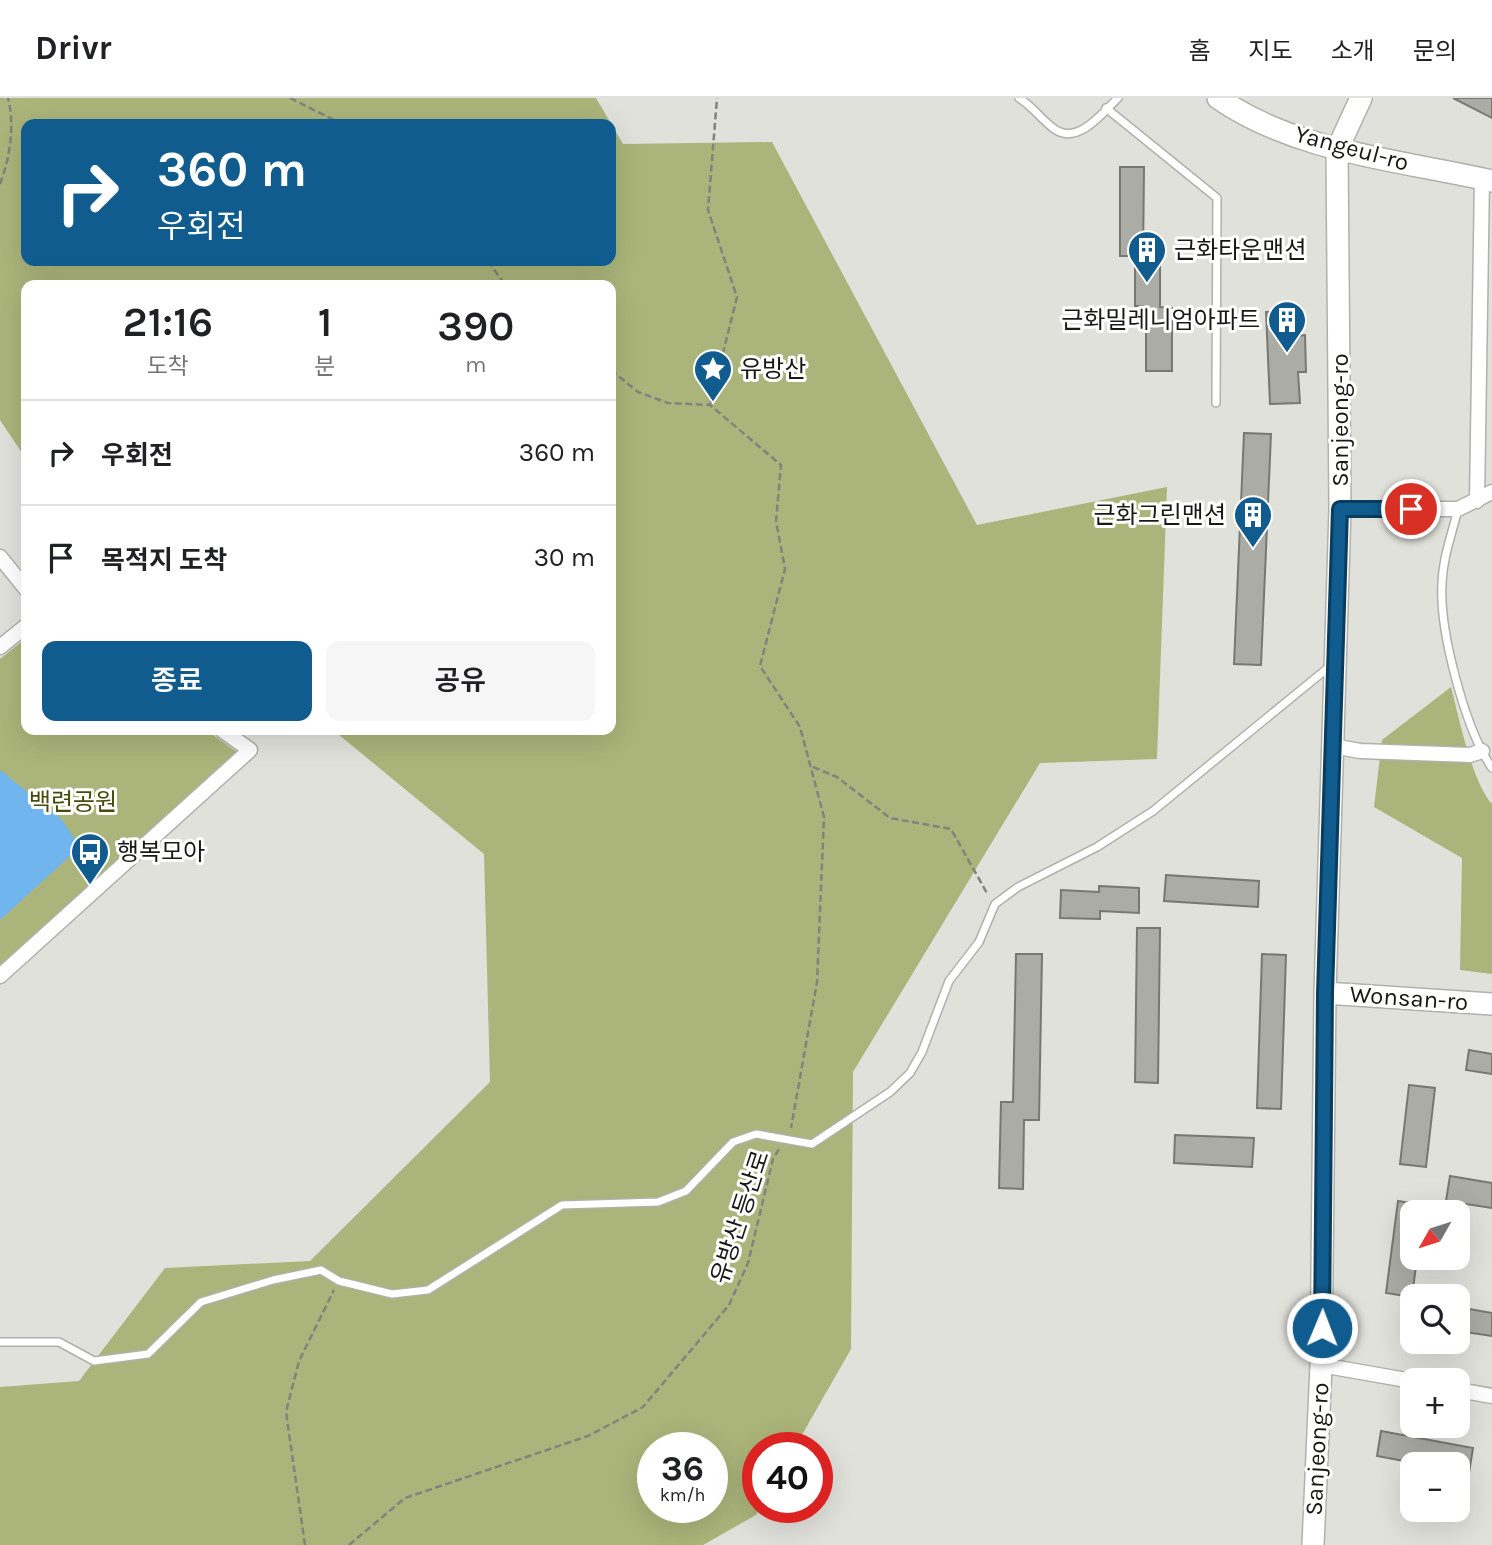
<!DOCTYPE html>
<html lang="ko">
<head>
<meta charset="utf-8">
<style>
	:root { --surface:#fff; --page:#f6f6f6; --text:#202124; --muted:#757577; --line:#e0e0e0; --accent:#105c8f }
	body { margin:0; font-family:Karla,"Noto Sans KR",sans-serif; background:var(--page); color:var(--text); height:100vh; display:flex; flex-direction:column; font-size:26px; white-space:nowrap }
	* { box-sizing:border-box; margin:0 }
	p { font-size:23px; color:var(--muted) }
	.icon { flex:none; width:38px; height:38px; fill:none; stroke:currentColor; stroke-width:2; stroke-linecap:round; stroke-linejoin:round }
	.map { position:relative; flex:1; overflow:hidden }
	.drawer { position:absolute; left:21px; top:182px; width:595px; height:455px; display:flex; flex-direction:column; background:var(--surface); border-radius:14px; box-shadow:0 7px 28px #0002 }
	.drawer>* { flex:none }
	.guide { position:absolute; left:21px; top:21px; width:595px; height:147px; border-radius:14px; box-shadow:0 7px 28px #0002; background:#105c8f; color:#fff; overflow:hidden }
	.needle { width:46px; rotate:231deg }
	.controls { position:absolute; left:1400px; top:1102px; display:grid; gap:14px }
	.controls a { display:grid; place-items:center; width:70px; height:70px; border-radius:14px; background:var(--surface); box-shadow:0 7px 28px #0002; font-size:35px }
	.speed { position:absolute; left:637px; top:1334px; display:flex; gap:14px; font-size:35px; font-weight:700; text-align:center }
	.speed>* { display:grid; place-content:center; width:91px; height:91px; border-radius:50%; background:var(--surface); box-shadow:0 7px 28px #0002; line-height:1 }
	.speed small { font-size:18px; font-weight:400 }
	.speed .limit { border:10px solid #d22; background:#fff; color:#111 }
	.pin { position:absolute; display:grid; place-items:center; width:60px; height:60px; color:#fff; margin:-30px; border:4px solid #fff; border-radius:50%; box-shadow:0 2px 7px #0007 }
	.me { position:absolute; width:77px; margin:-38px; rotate:1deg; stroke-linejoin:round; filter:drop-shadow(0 0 5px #0008) }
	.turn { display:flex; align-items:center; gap:24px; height:147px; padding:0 21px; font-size:32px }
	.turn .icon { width:91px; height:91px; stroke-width:2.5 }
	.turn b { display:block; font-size:49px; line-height:60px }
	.eta { display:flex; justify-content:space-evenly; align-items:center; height:119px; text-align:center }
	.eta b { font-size:42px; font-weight:600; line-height:49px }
	.cta { display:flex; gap:14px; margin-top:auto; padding:14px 21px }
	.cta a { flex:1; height:80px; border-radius:14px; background:var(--accent); color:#fff; font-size:28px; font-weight:600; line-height:80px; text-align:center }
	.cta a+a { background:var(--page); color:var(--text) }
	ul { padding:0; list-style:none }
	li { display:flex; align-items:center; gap:21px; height:105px; padding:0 21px; border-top:2px solid var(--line) }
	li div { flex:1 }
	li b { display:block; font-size:26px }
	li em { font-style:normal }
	header { display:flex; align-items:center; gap:42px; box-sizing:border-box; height:98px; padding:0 35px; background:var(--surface); border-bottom:2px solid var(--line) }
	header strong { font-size:33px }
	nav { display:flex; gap:38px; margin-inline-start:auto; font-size:24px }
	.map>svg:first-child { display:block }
	.green { fill:#abb47a; fill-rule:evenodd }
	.water { fill:#70b5ee }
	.building { fill:#abaca6; stroke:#777872; stroke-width:2 }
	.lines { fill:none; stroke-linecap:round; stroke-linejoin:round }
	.lane-casing { stroke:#afb1ab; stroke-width:10 }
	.street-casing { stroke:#afb1ab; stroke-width:17 }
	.secondary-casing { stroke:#afb1ab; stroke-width:24 }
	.path { stroke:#82837f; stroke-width:2.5; stroke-dasharray:7 3.5; stroke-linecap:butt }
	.lane { stroke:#fff; stroke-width:7 }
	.street { stroke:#fff; stroke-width:14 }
	.secondary { stroke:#fff; stroke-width:21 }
	.route-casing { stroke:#0a3c5d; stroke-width:18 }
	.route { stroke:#105c8f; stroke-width:12 }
	.labels { text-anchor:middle; stroke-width:6; stroke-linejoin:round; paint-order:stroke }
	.street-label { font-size:24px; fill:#181917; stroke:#fffffe }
	.poi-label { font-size:24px; fill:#181917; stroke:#fffffe; text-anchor:start }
	.park-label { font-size:24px; fill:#464c0d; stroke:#fffffe }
</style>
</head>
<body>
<header>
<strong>Drivr</strong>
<nav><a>홈</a><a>지도</a><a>소개</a><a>문의</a></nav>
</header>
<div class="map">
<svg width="1492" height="1447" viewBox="0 0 1492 1447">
	<rect width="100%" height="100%" fill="#e0e1db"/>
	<!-- green -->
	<path class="green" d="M0,0h596l27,46 149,-2 205,383 190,-38 -10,272 -117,4 -187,309 -2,277 -56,98h-37v60h3l-5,8 -53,30h-703v-158l79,-6 86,-113 145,-7 180,-179 -6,-228 -151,-124h278v-445h-585v174l-26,-39zM26,26h585v137h-585zM653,1349h59v60h-59z
		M26,540v92h180l31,22 -237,213v-306z
		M1451,589c8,31 21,95 41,117v170l-32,-4 2,-112 -88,-51 8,-67z"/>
	<!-- water -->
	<path class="water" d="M0,672l61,49 14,20 -4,16 -71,65z"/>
	<!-- building -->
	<path class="building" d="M1453,0h39v20z
		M1120,69h24l-1,94h17v46l12,1v63h-26v-65h-11v-50h-15z
		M1294,213l2,25 9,-1 1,37h-8l2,31 -30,1 -4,-92z
		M1244,335l27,1 -10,231 -27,-1z
		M1166,777l93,6 -1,26 -94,-6z
		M1099,788l40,2v25l-39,-2v8l-40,-1 1,-28 38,2z
		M1137,830h23l-2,155 -23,-1z
		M1016,856h26l-3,166h-15l-1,69 -24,-1 2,-86h12z
		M1262,856l24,1 -5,154 -24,-1z
		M1469,952l23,4v20l-26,-4z
		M1409,987l26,3 -9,79 -26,-3z
		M1175,1037l79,3 -2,29 -78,-4z
		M1450,1078l42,7v25l-46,-7z
		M1398,1103l26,4 -1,8h-11v45h5l-5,39 -26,-4z
		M1458,1209l34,6v23l-34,-5z
		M1381,1333l92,17 -4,25 -11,-2v-6h-33l-48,-9z"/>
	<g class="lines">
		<defs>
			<path id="lane" d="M1019,0c13,8 22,21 34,30 24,19 49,-15 65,-30
				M1106,10l111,90 -1,205
				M1458,411c-6,25 -15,48 -16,74 -3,47 23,146 50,185
				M0,1244h59l35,19 54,-7 53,-52 72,-22 48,-10 18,11 53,13 36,-4 134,-85 96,-3 28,-11 47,-49 23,-8 56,10 78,-52 20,-19 12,-21 27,-71 30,-39 16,-38 23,-17 79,-40 56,-36 176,-144"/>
			<path id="street" d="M1477,403l5,-323
				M1340,411h118l34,-17
				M0,459l26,32
				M0,549l26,-21
				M1333,648l27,5 110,4 12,-4
				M0,878l250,-226 -28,-20
				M1321,1267l91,16
				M1458,1292l34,6"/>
			<path id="secondary" d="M1218,0c80,55 182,62 274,83
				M1325,895l167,11
				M1313,1447l8,-180 4,-372 15,-484 -3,-359 24,-52"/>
		</defs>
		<!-- lane casing -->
		<use href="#lane" class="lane-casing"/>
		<!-- street casing -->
		<use href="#street" class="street-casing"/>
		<!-- secondary casing -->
		<use href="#secondary" class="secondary-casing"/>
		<!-- path -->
		<path class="path" d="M290,0l52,26
			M0,86c10,-26 15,-58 8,-86
			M488,163l17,24
			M611,272l27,22 30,11 42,2 71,60 -5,56 9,48 -25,97 40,61 24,90 -7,165 -26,146
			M710,307l27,-108 -29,-87 9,-112
			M813,669l24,10 53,41 61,11 37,66
			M305,1447l-19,-133 13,-51 35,-71
			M349,1447l56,-47 183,-62 55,-29 86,-102 19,-42 25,-104 6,-10"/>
		<!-- lane -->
		<use href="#lane" class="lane"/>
		<!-- street -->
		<use href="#street" class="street"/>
		<!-- secondary -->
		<use href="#secondary" class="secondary"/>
	</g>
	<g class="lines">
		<defs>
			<path id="route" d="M1322,1230l3,-335 15,-484h71"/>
		</defs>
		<!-- route casing -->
		<use href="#route" class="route-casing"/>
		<!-- route -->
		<use href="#route" class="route"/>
	</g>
	<!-- icons -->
	<defs>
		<symbol id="building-pin" viewBox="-11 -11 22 30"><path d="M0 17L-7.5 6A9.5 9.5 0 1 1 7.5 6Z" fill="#105c8f" stroke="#fffffe"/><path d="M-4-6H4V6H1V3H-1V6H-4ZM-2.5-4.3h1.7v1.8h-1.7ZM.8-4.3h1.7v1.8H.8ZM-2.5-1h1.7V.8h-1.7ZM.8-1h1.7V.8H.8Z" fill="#fff"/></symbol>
		<symbol id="sight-pin" viewBox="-11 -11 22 30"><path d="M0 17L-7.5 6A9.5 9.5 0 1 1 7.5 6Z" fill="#105c8f" stroke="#fffffe"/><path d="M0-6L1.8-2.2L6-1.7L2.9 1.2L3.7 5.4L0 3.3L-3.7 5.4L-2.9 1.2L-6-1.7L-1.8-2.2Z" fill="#fff"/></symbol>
		<symbol id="bus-pin" viewBox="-11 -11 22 30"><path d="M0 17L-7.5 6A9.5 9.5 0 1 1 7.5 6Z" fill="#105c8f" stroke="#fffffe"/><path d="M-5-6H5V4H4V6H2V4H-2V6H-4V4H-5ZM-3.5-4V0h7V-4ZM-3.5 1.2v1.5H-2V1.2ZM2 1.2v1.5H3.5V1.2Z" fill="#fff"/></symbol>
	</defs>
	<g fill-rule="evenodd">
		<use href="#building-pin" x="1125" y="130" width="44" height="60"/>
		<use href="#building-pin" x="1265" y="200" width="44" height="60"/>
		<use href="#sight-pin" x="691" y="249" width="44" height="60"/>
		<use href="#building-pin" x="1231" y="395" width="44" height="60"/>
		<use href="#bus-pin" x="68" y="732" width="44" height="60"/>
	</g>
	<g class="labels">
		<!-- street labels -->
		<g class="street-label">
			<text transform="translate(1352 50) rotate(15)" y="8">Yangeul-ro</text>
			<text transform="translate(1340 322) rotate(-90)" y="8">Sanjeong-ro</text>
			<text transform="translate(1409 900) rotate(4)" y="8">Wonsan-ro</text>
			<text transform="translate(740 1119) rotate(-72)" y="8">유방산 등산로</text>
			<text transform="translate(1317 1351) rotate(-87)" y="8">Sanjeong-ro</text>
		</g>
		<!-- poi labels -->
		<g class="poi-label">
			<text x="1174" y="160">근화타운맨션</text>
			<text x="1260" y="230" text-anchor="end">근화밀레니엄아파트</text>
			<text x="740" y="279">유방산</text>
			<text x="1226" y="425" text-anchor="end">근화그린맨션</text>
			<text x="117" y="762">행복모아</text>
		</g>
		<!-- park labels -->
		<g class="park-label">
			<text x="73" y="712">백련공원</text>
		</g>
	</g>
</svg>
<div class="controls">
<a><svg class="needle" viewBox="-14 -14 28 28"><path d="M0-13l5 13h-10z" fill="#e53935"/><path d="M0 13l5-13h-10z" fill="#757577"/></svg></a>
<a><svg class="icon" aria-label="search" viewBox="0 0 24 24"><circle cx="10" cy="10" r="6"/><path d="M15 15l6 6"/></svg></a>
<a>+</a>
<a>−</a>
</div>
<div class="speed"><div>36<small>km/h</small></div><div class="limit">40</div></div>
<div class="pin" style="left:1411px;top:411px;background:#d93025"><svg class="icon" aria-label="arrive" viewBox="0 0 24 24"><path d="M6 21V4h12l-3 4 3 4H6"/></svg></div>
<svg class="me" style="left:1322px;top:1230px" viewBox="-20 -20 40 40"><circle r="17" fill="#105c8f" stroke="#fff" stroke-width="3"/><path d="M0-11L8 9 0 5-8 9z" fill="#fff"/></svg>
<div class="guide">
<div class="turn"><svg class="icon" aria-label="right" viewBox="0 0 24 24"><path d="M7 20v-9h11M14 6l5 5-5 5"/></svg><div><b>360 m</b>우회전</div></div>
</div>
<section class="drawer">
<div class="eta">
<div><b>21:16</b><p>도착</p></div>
<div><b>1</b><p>분</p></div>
<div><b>390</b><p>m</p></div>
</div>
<ul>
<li><svg class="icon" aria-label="right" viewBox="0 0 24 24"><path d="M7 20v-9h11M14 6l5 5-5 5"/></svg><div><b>우회전</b></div><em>360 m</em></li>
<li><svg class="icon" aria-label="arrive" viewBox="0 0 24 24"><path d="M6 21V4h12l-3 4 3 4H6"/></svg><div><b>목적지 도착</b></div><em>30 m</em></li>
</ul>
<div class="cta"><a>종료</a><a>공유</a></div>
</section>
</div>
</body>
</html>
